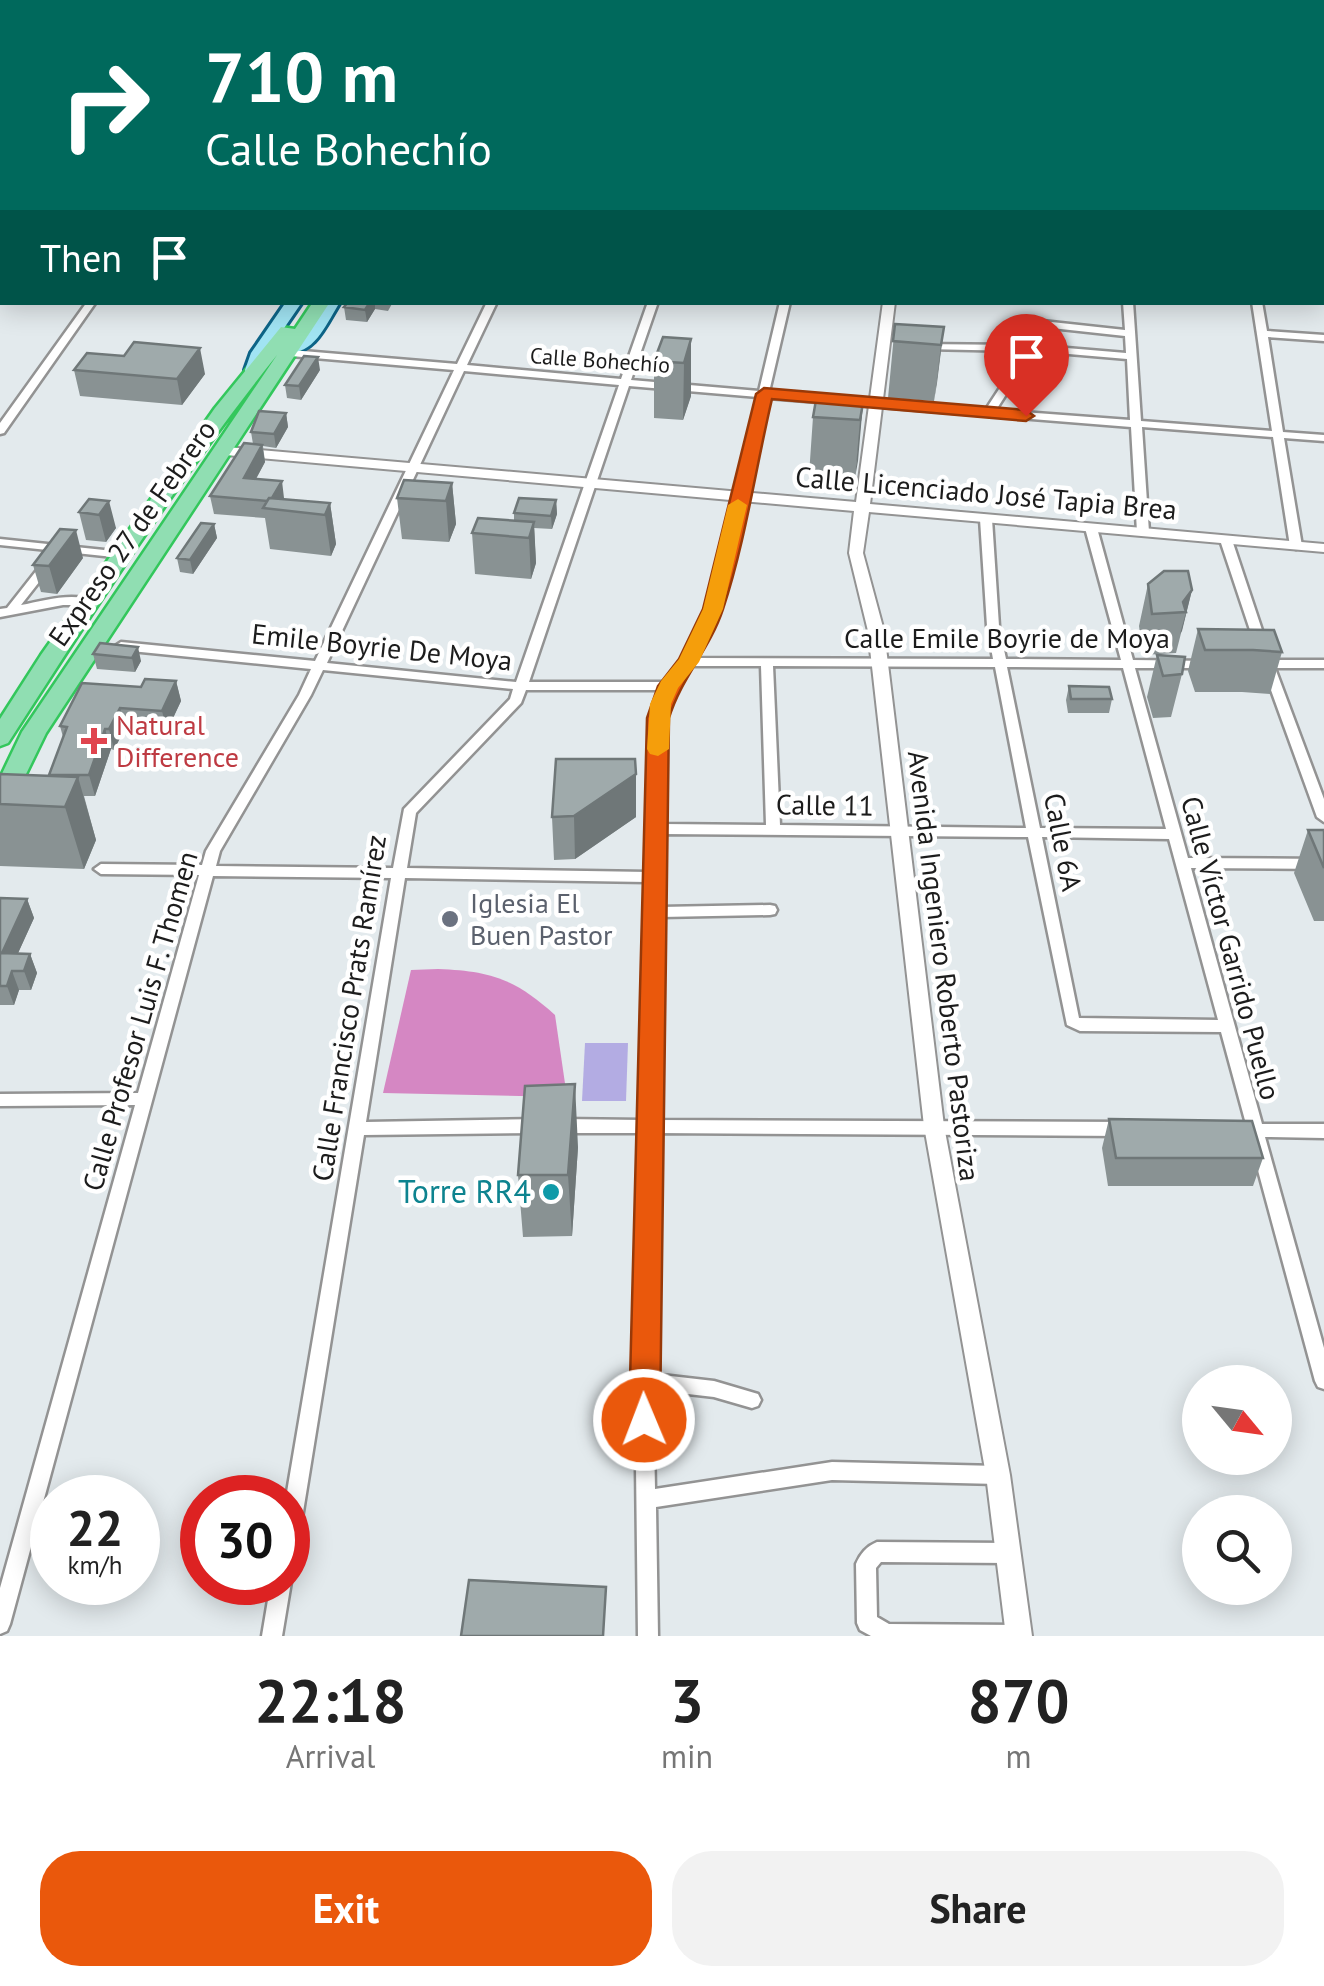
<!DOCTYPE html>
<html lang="en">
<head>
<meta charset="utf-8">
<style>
	:root { --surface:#fff; --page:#f2f2f2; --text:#222; --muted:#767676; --accent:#ea580c }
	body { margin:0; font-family:"PT Sans",sans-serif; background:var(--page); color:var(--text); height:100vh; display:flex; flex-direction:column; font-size:38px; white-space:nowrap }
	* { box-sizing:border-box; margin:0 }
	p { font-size:32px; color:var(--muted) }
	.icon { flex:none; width:55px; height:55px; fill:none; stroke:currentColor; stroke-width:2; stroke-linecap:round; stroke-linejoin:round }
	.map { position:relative; height:1636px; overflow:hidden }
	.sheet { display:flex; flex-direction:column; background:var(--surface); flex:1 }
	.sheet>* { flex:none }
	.top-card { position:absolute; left:0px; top:0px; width:1325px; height:305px; box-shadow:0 5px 25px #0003; background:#00695c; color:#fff; overflow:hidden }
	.needle { width:65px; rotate:119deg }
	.controls { position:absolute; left:1182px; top:1365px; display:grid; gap:20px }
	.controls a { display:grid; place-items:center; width:110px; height:110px; border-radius:50%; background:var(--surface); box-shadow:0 5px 25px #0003; font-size:50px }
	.speed { position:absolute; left:30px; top:1475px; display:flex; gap:20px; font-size:50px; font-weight:700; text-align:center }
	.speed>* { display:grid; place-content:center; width:130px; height:130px; border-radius:50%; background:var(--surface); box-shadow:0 5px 25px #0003; line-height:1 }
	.speed small { font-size:25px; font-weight:400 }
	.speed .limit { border:15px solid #d22; background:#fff; color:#111 }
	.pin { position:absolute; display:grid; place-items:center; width:85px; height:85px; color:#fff; margin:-102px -42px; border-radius:50% 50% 50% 0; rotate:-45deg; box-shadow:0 0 10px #0007 }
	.pin .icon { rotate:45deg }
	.me { position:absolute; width:110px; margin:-55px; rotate:359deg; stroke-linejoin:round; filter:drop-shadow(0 0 8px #0008) }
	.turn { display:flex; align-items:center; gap:35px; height:210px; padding:0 40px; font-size:45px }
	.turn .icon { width:130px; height:130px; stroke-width:2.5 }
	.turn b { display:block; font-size:70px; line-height:85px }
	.then { display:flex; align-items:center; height:95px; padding:0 40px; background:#0003; gap:20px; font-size:38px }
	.eta { display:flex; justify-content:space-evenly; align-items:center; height:170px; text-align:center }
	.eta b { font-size:60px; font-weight:700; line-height:70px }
	.cta { display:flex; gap:20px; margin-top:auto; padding:20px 40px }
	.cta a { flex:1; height:115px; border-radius:40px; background:var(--accent); color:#fff; font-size:40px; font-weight:700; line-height:115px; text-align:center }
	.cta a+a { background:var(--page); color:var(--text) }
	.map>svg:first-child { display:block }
	.grass { fill:#b3ace3 }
	.pitch { fill:#d587c3 }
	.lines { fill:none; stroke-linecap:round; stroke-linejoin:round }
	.minor-casing { stroke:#939393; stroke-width:5 }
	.tertiary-casing { stroke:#939393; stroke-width:4 }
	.primary-casing { stroke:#0d6487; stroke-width:6 }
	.motorway-casing { stroke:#33c75c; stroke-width:5 }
	.minor { fill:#fff; fill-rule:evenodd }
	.tertiary { fill:#fff; fill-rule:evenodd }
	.primary { fill:#a1e4f3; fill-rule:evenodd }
	.motorway { fill:#90deb2; fill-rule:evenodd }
	.wall { fill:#899293 }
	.shaded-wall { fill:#6f7778 }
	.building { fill:#9faaab; stroke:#6f7778; stroke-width:2.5 }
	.route { fill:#ea580c; stroke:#983908; stroke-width:2.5 }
	.slow { fill:#f59e0b }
	.health-dot { fill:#e0444e; stroke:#fff; stroke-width:4 }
	.worship-dot { fill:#6b7280; stroke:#fff; stroke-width:4 }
	.culture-dot { fill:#0f9aa8; stroke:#fff; stroke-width:4 }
	.labels { text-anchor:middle; stroke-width:9; stroke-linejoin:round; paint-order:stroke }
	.far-street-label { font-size:22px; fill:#1c1c1c; stroke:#fff }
	.street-label { font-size:28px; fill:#1c1c1c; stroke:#fff }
	.health-label { font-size:28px; fill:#be3a42; stroke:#fff; text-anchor:start }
	.worship-label { font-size:28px; fill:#5b616d; stroke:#fff; text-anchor:start }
	.near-culture-label { font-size:32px; fill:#0d838f; stroke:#fff; text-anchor:end }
</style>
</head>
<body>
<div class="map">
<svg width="1324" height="1636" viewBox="0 0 1324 1636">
	<rect width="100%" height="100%" fill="#e3eaed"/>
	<!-- grass -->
	<path class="grass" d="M585,1043h43l-2,58h-44z"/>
	<!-- pitch -->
	<path class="pitch" d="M438,969c53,2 77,10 117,46l12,82 -184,-4 28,-123z"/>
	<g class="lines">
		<defs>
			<path id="minor" d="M54,0h8l-2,2h-7z
				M97,0h24l3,2h-20z
				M190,0h9l-3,2h-7z
				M274,0h9l-3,2h-7z
				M633,0h8l-2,2h-7z
				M755,0h8l-2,2h-6z
				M849,0h8l-2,2h-6z
				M965,0h8v2h-7z
				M1040,0h37l3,2h-31z
				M1111,0h8v2h-7z
				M1212,0h8l1,2h-7z
				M1322,14h2v4h-2z
				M0,54h2v6h-2z
				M1322,58h2v4h-2z
				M0,113h2v4h-2z
				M2,219v16l-2,1v-16z
				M87,302h9l-92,131 -4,1v-11z
				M487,302h10l-30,63 154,14 27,-77h10l-27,78 128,11 21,-89h10l-21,90 217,17 38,-58 -100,-2 -5,-3 1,-2 111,1 95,8 -1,-17 -101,-11 -5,-3 5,-3 101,11 -2,-28h10l8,119 131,10 -20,-129h10l5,29 57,4v6l-56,-4 15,95 41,3v6l-40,-3 18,108 -6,3 -6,-3 -17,-109 -131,-10 7,105 -6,3 -6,-3 -6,-105 -363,-29 -49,211 -22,49 296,1 -6,-33 -7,-107 6,-3 6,3 7,107 7,33 115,1 -36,-132 6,-3 6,3 36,132 79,1 2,3 -2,3 -4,1h-73l53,190 136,1v10l-133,-1 71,256h62v14l-59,-1 59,211v41l-6,-2 -3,-6 -66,-244 -18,-2 -2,-5 2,-5 15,-1 -25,-92 -141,-1 -13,-6 -39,-188 -366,-3 -1,73 109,-2 5,1 2,4 -2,4 -5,1 -109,2 -3,203 468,2 6,2 2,5 -2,5 -6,2 -469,-3 -4,241 61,7 44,13 3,6 -3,6 -6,2 -38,-11 -61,-7 2,99 177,-27 166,4 7,3 2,6 -2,6 -7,3 -166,-4 -176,27 2,129h-20l-3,-255 6,-248h-79l-6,-2 -2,-5 2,-5 6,-2 79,1 6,-238 -242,-4 -39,244 175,-3 6,2 2,5 -2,5 -6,2 -177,2 -66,408 -3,7 -7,2 -2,-54 105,-620 -178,-2 -203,748 -3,7 -7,3v-46l135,-483 -135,1v-12l138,-1 61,-218 -98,-1 -7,-5 7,-5 101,1 4,-14 93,-156 12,-26 -190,-19 -6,-4 6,-4 194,19 139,-291 -163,-14 -5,-3 5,-3 166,14zM1034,351l93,8 3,61 -134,-10zM464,371l155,14 -103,297 -189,-19zM629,386l129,11 -51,212 -24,52 -18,21h-136zM692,666h69l5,159 -103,-1 1,-106 10,-31zM773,666l222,1 31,161 -246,-3zM1007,667l116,1 43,161 -126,-1zM323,670l190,19 -3,10 -106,110 -11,59 -177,-2 4,-15 91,-156zM526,690h134l-8,28 -4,154 -241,-4 9,-55 105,-110zM1042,837l127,2 49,181 -139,-2z
				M1226,537l6,3 36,108 -2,3 -4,1 -6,-4 -36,-108z
				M0,539l123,13 6,3 -6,3 -123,-13z
				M48,559l6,4 -33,42c23,-4 53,-14 74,-3l-2,3h-30l-63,12v-8l7,-1 37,-47z
				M1260,660h64v8h-49l49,131v23l-7,-5 -54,-149 -7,-1 -2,-3z
				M877,1542l131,1 7,3 3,7 -3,7 -7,3 -127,-1 -5,6 1,49 12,7 129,1 7,3 3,8h-157l-11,-6 -3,-7 -1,-59c4,-10 11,-18 21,-22z
				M288,1575l3,7 -9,54h-20l9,-54h17z"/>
			<path id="tertiary" d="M0,50h2v6h-2z
				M1322,139h2v6h-2z
				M0,162h2v6h-2z
				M1322,255h2v8h-2z
				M883,302h12l-25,202 454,40v8l-455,-40 -6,41 21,78 60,495 66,349 22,161h-26l-20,-161 -62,-349 -56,-495 -19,-78 5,-42 -628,-56 -7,-4 7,-4 630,55z"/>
			<path id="primary" d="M286,302h16l-35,51 -8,21h-12l-2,-4 6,-17z
				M324,302h16c-13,20 -25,53 -52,50v-6l12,-7z"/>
			<path id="motorway" d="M313,302h17l-284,431 -37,76 -9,2v-33l22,-46 255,-377c-98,123 -184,256 -269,388l-8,3v-27l41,-64 174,-247 66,-81 14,2z"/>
		</defs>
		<!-- minor casing -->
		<use href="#minor" class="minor-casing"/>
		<!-- tertiary casing -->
		<use href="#tertiary" class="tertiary-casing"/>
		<!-- primary casing -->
		<use href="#primary" class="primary-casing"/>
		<!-- motorway casing -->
		<use href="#motorway" class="motorway-casing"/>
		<!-- minor -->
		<use href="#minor" class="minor"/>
		<!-- tertiary -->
		<use href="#tertiary" class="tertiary"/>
		<!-- primary -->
		<use href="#primary" class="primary"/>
		<!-- motorway -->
		<use href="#motorway" class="motorway"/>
	</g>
	<!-- wall -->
	<path class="wall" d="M900,0h24v2h-24z
		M348,302h45l-5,9 -13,-2 -8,13 -21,-2 -2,-13z
		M895,324l49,3 -10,74 -46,-3z
		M691,339v57l-8,24 -29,-2v-57z
		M124,356l81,18 -23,31 -102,-9 -6,-26z
		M320,370l-19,30 -14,-2 -2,-13z
		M863,403l-8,75 -46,-3 4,-58z
		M286,413l2,14 -12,21 -13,-2 2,16 -9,17 28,20 46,4 6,41 -5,12 -61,-7 -5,-31 -51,-4 -4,-18 43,-52 -2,-12z
		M452,483l4,41 -7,18 -47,-3 -5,-41z
		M89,499l27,29 -10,14 -20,-2 -7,-28z
		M556,500l1,14 -5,15 -18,-1 2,35 -5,16 -56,-5 -3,-41 42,-12v-8z
		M214,524l3,14 -24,36 -13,-2 -3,-14z
		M83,558l-26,36 -16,-2 -8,-27z
		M1148,584l44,6 -16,63 -33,2 -4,-29z
		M1198,629l84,23 -12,42 -28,-2h-47l-7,-21z
		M100,643l41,18 -6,11 -38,-3 -4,-15z
		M1157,655l25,19 -11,43 -18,1 -6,-21z
		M176,681l5,20 -14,30 -42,-3 -11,22 -3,-1 -16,47h-11l12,44 -12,29 -84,-3v-92l49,2 14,-39 -3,-11 81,-39z
		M1069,686l43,13 -3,14h-41l-2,-13z
		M635,759l1,58 -61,42 -21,1 -2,-43z
		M1308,830h16v91h-10l-20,-48z
		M0,898l27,1 7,19 -16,35 12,1 7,19 -6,17h-12l-5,15h-14z
		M1109,1119l154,39 -10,28h-145l-6,-38z
		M578,1147l-6,89 -49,1 -5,-62z"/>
	<!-- shaded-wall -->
	<path class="shaded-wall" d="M370,302h5v7l-8,13 -2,-12z
		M944,327l-7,56 -3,18 7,-56z
		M691,339v57l-8,24 1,-57z
		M200,348l5,26 -23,31 -5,-26z
		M318,357l2,13 -19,30 -2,-14z
		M863,403l-5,58 -3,17 5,-58z
		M286,413l2,14 -12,21 -2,-14z
		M262,445l3,17 -18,33 -3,-17z
		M282,481l2,17 -14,3z
		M452,483l4,41 -7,18 -3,-41z
		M556,500l1,14 -5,15 -1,-13z
		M109,501l7,27 -10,14 -7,-27z
		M330,503l6,41 -5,12 -6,-41z
		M534,522l2,41 -5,16 -2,-41z
		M214,524l3,14 -24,36 -3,-14z
		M76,530l7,28 -26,36 -8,-28z
		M1192,590l-10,41 -2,3 6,-22 -3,-10z
		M138,647l3,14 -6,11 -3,-14z
		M176,681l5,20 -14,30 -5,-20z
		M120,708l5,20 -11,22 -5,-21z
		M105,729l6,20 -16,47 -6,-21z
		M636,774v43l-61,42 -1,-43z
		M78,777l18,63 -12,29 -19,-62z
		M27,899l7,19 -25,55 -7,-20z
		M30,954l7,19 -6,17 -7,-19z
		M12,971l7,19 -5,15 -7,-19z
		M575,1084l3,63 -6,89 -4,-61z"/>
	<!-- building -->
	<path class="building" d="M1322,180h2v38h-2z
		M348,302h22l-5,8 -21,-3z
		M895,324l49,3 -3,18 -48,-4z
		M663,337l28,2 -7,24 -30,-2z
		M134,342l66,6 -23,31 -103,-9 13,-17 37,3z
		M304,356l14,1 -19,29 -14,-1z
		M816,400l47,3 -3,17 -47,-3z
		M259,411l27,2 -12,21 -23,-2z
		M244,443l18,2 -18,33 38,3 -10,17h-3l-2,3 -57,-5z
		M404,480l48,3 -6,18 -49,-3z
		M269,498l61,5 -5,12 -62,-7z
		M519,498l37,2 -5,16 -37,-3z
		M89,499l20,2 -10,14 -20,-3z
		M478,518l56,4 -5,16 -57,-5z
		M201,523l13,1 -24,36 -13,-2z
		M60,529l16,1 -27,36 -16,-1z
		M1164,571h24l4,19 -9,12 3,10 -34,2 -4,-30z
		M1198,629l76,1 8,22 -29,-2h-48z
		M100,643l38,4 -6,11 -39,-4z
		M1157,655l28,2 -3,17 -19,2z
		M145,679l31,2 -14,30 -42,-3 -11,21h-4l-16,46h-40l18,-48 -7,-1 22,-43 59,4z
		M1069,686l40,1 3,12h-41z
		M556,759h79l1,15 -62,42 -22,1z
		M0,774l78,3 -13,30 -65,-3z
		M1308,830h16v38z
		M0,898l27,1 -25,54 28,1 -6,17h-12l-5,15h-7z
		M575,1084l-7,91h-50l7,-89z
		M1109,1119l143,2 11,37h-147z
		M469,1580l137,7 -3,49h-142z"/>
	<!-- route -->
	<path class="route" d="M764,388l262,22 8,6 -8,5 -254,-22c-16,68 -27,144 -49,210 -13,40 -42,69 -54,109l-9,702 -5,10 -11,5 -10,-5 -5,-10 18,-702 11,-32 21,-27 24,-50 53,-215z"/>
	<!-- slow -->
	<path class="slow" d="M738,499l9,6 -24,104 -24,53 -21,26 -7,16 -2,45 -11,7 -8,-2 -3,-5 3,-45 11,-23 18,-22 24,-50 25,-104z"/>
	<!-- markers -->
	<path class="health-dot" d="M89 726h10v10h10v10h-10v10h-10v-10h-10v-10h10z"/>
	<circle class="worship-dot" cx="450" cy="919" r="10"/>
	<circle class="culture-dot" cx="551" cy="1192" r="10"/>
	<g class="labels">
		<!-- far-street labels -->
		<g class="far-street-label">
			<text transform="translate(600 360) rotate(4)" y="8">Calle Bohechío</text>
		</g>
		<!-- street labels -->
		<g class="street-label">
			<text transform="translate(986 493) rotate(5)" y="10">Calle Licenciado José Tapia Brea</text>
			<text transform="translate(132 533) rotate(-55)" y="10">Expreso 27 de Febrero</text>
			<text x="1007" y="648">Calle Emile Boyrie de Moya</text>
			<text transform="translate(382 647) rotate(6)" y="10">Emile Boyrie De Moya</text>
			<text transform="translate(825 805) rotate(1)" y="10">Calle 11</text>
			<text transform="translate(1063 842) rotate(79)" y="10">Calle 6A</text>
			<text transform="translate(1231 948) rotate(75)" y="10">Calle Víctor Garrido Puello</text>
			<text transform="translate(944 966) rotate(83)" y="10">Avenida Ingeniero Roberto Pastoriza</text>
			<text transform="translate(349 1008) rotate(-81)" y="10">Calle Francisco Prats Ramírez</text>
			<text transform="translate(140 1021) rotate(-74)" y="10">Calle Profesor Luis F. Thomen</text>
		</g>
		<!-- health labels -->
		<g class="health-label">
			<text x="116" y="735">Natural<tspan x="116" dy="32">Difference</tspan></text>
		</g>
		<!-- worship labels -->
		<g class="worship-label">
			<text x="470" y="913">Iglesia El<tspan x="470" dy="32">Buen Pastor</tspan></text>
		</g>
		<!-- near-culture labels -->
		<g class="near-culture-label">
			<text x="531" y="1203">Torre RR4</text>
		</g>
	</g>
</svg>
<div class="controls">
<a><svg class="needle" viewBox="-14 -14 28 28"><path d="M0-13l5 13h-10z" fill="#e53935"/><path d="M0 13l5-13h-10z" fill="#767676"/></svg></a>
<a><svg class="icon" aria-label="search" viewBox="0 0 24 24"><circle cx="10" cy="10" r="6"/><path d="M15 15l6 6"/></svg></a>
</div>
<div class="speed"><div>22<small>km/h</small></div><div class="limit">30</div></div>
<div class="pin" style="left:1026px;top:416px;background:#d93025"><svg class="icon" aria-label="arrive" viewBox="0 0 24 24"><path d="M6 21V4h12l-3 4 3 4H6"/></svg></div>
<svg class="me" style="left:644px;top:1420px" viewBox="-20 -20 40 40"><circle r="17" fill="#ea580c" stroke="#fff" stroke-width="3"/><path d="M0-11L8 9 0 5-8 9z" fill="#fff"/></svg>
<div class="top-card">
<div class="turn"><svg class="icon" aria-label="right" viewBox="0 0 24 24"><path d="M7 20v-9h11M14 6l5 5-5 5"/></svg><div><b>710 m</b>Calle Bohechío</div></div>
<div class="then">Then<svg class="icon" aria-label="arrive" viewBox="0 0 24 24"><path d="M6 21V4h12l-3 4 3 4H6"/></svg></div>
</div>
</div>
<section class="sheet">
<div class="eta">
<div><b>22:18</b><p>Arrival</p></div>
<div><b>3</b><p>min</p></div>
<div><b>870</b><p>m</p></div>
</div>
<div class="cta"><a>Exit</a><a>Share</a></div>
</section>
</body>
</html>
